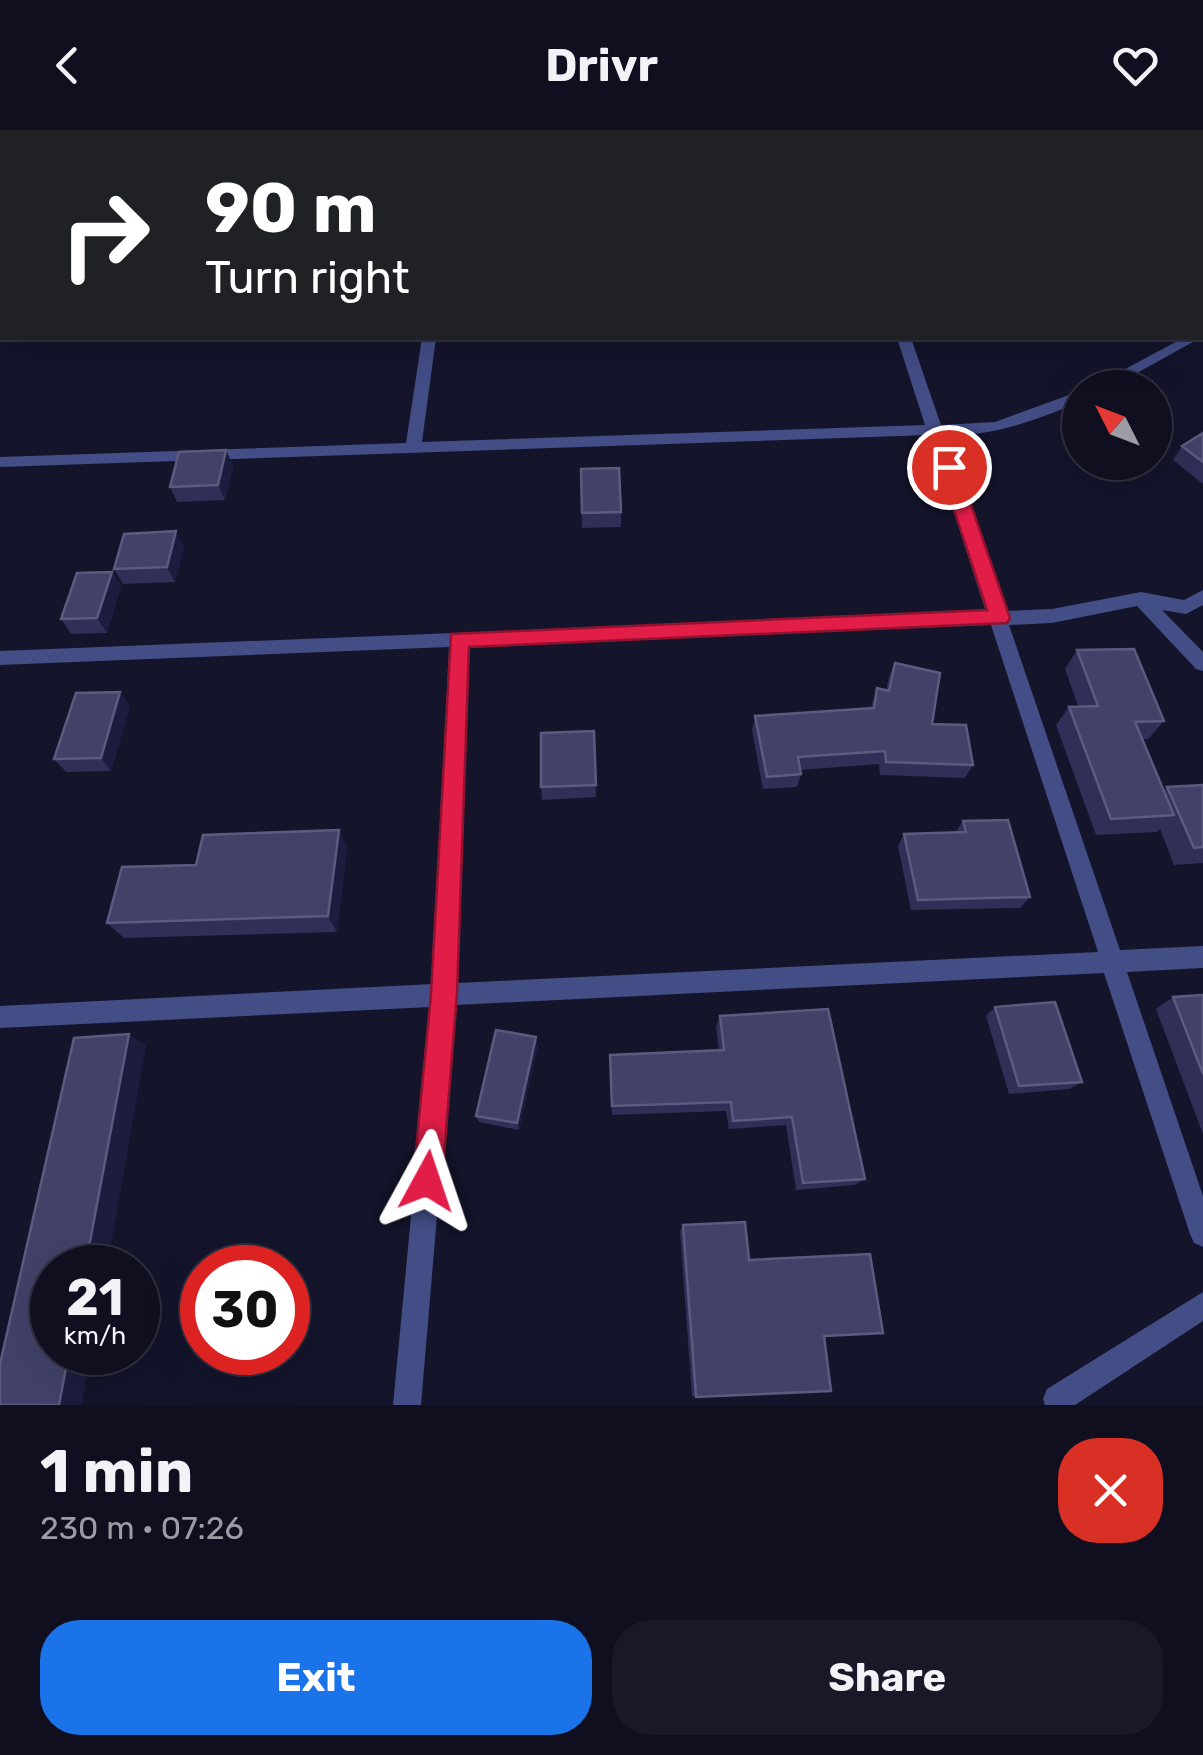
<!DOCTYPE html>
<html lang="en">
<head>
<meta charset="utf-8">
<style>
	:root { --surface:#0f0f20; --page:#181829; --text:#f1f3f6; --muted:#9b9ca5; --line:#2f2f3e; --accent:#1a73e8 }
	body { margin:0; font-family:Rubik,sans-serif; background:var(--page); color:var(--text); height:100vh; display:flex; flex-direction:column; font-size:38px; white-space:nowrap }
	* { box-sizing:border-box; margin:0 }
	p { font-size:32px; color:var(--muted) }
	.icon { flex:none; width:55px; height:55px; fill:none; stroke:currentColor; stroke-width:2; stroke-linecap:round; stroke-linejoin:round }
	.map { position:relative; height:1275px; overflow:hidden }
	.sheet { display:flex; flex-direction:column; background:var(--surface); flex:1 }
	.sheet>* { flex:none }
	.hud { position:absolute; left:0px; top:0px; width:1205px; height:210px; box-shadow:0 10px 40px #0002,0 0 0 2px var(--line); background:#202124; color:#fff; overflow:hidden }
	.needle { width:65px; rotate:312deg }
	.controls { position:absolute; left:1062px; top:240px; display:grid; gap:20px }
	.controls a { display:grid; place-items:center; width:110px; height:110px; border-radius:50%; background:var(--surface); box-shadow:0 10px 40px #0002,0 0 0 2px var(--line); font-size:50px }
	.speed { position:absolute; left:30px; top:1115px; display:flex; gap:20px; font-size:50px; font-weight:700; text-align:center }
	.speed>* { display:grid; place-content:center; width:130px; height:130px; border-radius:50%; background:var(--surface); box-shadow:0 10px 40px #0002,0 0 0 2px var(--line); line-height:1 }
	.speed small { font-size:25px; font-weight:400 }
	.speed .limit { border:15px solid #d22; background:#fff; color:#111 }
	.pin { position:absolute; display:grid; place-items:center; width:85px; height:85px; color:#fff; margin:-42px; border:5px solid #fff; border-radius:50%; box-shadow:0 2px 10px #0007 }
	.me { position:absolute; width:110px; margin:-55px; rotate:5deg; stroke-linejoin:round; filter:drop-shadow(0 0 8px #0008) }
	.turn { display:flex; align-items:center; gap:35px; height:210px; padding:0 40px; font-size:45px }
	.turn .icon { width:130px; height:130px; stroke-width:2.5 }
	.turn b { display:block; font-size:70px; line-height:85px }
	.round { display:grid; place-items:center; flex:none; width:105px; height:105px; border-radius:40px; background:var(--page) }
	.head { display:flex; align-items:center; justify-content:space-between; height:170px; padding:0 40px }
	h1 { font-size:60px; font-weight:700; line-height:75px }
	.primary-button { display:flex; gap:20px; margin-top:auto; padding:20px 40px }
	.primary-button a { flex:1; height:115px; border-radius:40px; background:var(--accent); color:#fff; font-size:40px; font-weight:700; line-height:115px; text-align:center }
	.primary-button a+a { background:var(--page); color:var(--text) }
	header { display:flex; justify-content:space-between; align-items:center; height:130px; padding:0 40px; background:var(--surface); font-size:45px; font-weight:700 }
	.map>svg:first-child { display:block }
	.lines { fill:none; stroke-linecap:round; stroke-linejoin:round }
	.street { fill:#434d86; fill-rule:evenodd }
	.wall { fill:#2f2f57 }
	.shaded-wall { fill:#1c1c3e }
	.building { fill:#424269; stroke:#5b5b80; stroke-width:2.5 }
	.route { fill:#e11d48; stroke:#92132f; stroke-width:2.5 }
</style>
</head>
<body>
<header><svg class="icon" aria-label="back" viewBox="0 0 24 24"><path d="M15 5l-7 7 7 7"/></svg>Drivr<svg class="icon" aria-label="heart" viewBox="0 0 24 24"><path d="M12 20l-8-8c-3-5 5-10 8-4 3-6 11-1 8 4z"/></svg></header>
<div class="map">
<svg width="1203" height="1275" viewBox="0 0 1203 1275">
	<rect width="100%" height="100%" fill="#14142b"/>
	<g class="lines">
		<!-- street -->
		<path class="street" d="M1202,28h1v8h-1z
			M0,158h2v8h-2z
			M422,208h14l-14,104 503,-17 -28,-87h14l30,87 54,-3 85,-31v11c-45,18 -86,35 -136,33l60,176 48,-2 89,-17 43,8 19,-10v15l-17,9 -24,-4 41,42v19l-7,-2 -59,-63 -85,17 -43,2 111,325 83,-4v22l-76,4 76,224v51l-9,-4 -4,-9 -86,-261 -649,32 -34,400h-28l38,-398 -431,21v-22l433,-22 16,-337 -449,18v-14l986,-39 -57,-177 -929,32v-10l406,-14zM991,495l107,327 -642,31 12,-337z
			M1183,208h17l-90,50h-20z
			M1203,1162v29l-128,84h-30l-2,-6 4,-10z"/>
	</g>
	<!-- wall -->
	<path class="wall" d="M1203,303v51l-30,-24 9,-14z
		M226,320l7,16 -8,34 -48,2 -7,-15z
		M581,339l40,43v15l-39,1z
		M184,416l-9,36 -52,2 -9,-15z
		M112,442l9,14 -14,47 -36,1 -10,-15z
		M1077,520l87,71 -16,18h-6l22,52 3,-4 36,-2v78l-29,2 -14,-36 -3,3 -61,3 -40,-110 13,-18 9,-1 -13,-37z
		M895,533l37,61 41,41 -8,13 -85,-3 -1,-11 -79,6 1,4 -4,13 -34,2 -11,-59 3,-14 116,-8 6,-20 9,2 3,-13z
		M130,576l-19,65 -45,1 -12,-13z
		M594,601l2,66 -54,3 -1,-13z
		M963,691l67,76 -10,11 -109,2 -13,-64 6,-12 51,-1z
		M339,700l8,17 -10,85 -213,6 -17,-15 89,-58z
		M1203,865v139l-47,-125 17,-12z
		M995,877l87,75 -13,7 -60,5 -23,-78z
		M720,886l145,163 -10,6 -59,5 -10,-65 -57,4 -3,-18 -114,4 -2,-50 109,-14 -3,-24z
		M538,915l-19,85 -40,-8 -3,-6z
		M683,1095l66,35 134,73 -59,4 -128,60 -4,-1 -12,-165z"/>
	<!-- shaded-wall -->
	<path class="shaded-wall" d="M226,320l7,16 -8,34 -7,-15z
		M176,401l8,15 -9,36 -8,-15z
		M112,442l9,14 -14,47 -10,-15z
		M120,562l10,14 -19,65 -10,-13z
		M339,700l8,17 -10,85 -9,-16z
		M129,904l17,12 -39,222h-22z
		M536,907l2,8 -19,85 -2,-7z
		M69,1222h22l-9,53h-23z"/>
	<!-- building -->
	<path class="building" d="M1203,303v29l-21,-16z
		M226,320l-8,35 -48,2 9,-35z
		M619,338l2,44 -39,1 -1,-44z
		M176,401l-9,36 -53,2 10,-35z
		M112,442l-15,46 -36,1 16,-46z
		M1134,519l30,72 -29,1 39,93 -63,4 -42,-112 29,-1 -21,-56z
		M895,533l45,10 -8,51 34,1 7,40 -87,-3 -1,-11 -87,6 3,17 -34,3 -12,-61 119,-8 3,-20 12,3z
		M120,562l-19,66 -47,1 22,-66z
		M594,601l2,54 -55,2v-54z
		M1203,655v62l-9,1 -27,-61z
		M1008,690l22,77 -112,3 -14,-66 62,-2 -3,-11z
		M339,700l-11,86 -221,7 15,-56 74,-2 7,-30z
		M1203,865v79l-30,-77z
		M1055,872l27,80 -63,4 -24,-79z
		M828,879l37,170 -62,4 -11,-66 -59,4 -2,-19 -119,4 -2,-51 114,-5 -4,-34z
		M496,900l40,7 -19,86 -41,-7z
		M129,904l-44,234h-33v84h17l-10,53h-59v-41l74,-326z
		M745,1092l4,38 121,-6 13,79 -59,3 7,55 -135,6 -13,-172z"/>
	<!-- route -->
	<path class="route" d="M949,330l9,7 52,151 -3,5 -538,24 -12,347 -15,187 -5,10 -10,4 -10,-4 -4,-10 18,-187 20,-360 536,-24 -47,-143z"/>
</svg>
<div class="controls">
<a><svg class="needle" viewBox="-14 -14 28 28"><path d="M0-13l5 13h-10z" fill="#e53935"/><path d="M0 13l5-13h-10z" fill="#9b9ca5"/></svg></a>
</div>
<div class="speed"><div>21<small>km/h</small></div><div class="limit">30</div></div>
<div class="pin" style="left:949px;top:337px;background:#d93025"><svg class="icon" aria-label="arrive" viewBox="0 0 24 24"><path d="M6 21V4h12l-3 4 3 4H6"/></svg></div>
<svg class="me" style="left:427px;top:1051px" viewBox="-20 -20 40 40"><path d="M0-17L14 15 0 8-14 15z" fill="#e11d48" stroke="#fff" stroke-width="4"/></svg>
<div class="hud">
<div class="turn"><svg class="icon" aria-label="right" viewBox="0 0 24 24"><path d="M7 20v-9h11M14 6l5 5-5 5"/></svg><div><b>90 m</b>Turn right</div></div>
</div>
</div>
<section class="sheet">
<div class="head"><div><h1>1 min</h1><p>230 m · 07:26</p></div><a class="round" style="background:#d93025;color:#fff"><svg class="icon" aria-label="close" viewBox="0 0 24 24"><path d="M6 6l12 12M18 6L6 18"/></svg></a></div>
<div class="primary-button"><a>Exit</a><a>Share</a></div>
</section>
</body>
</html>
